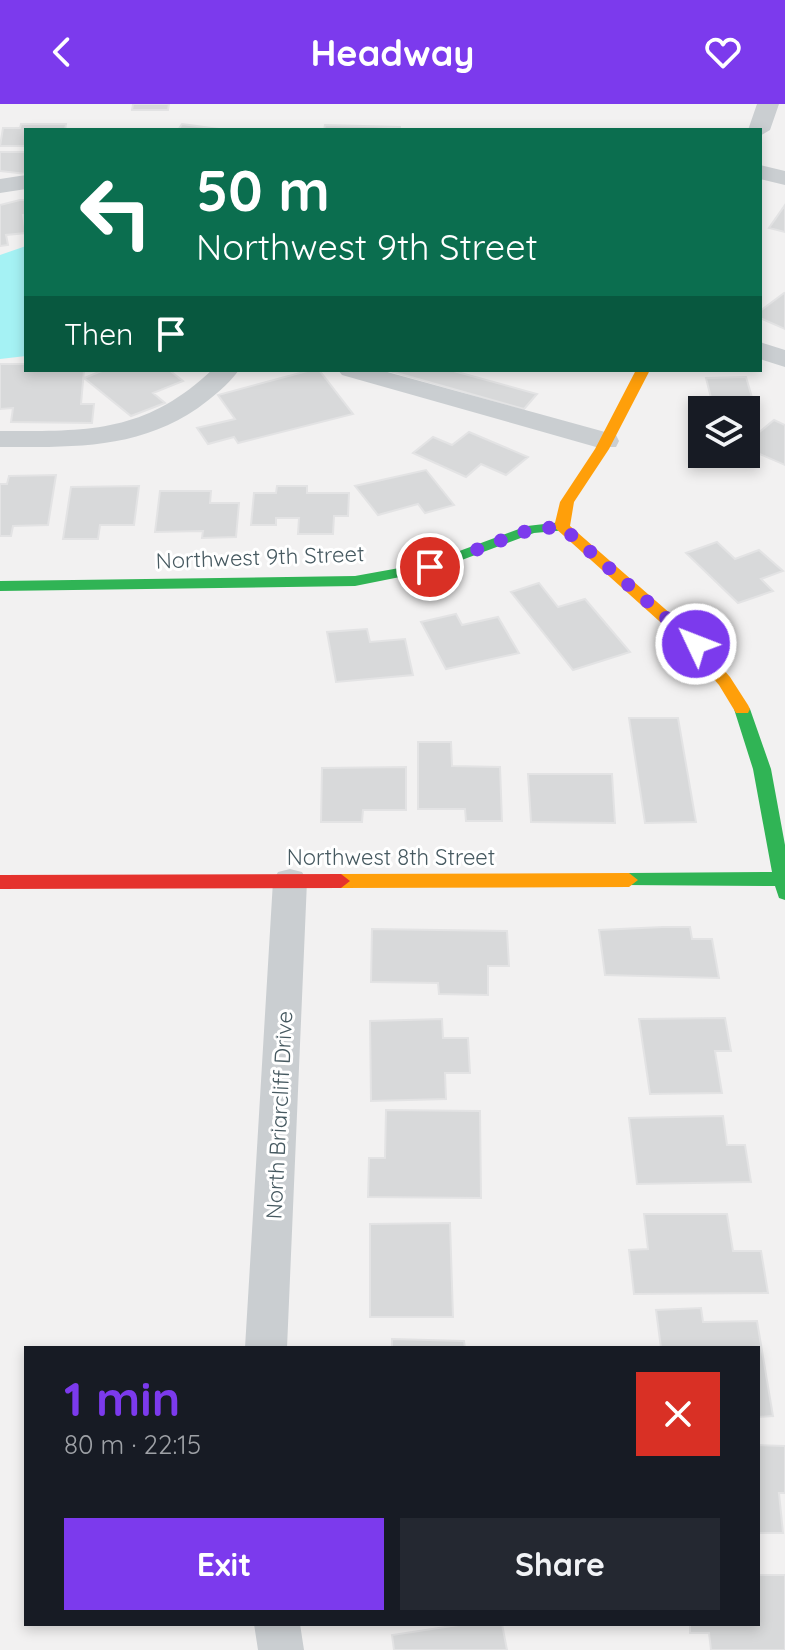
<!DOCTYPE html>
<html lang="en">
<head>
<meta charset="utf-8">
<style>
	:root { --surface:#171b24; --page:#242831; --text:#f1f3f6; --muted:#9ea1a6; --accent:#7c3aed }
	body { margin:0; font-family:Quicksand,sans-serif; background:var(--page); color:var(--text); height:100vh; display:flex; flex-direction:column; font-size:30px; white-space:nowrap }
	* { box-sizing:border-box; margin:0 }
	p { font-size:26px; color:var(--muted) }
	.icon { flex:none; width:44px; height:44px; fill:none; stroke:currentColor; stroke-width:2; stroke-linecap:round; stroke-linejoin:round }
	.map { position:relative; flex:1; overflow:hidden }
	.sheet { position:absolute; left:24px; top:1242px; width:736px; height:280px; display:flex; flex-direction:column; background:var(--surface); border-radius:0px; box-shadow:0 4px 12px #0003 }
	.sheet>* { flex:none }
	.banner { position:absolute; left:24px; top:24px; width:738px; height:244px; border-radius:0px; box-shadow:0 4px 12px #0003; background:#0b6e4f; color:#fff; overflow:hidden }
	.tools { position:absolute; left:688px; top:292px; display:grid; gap:16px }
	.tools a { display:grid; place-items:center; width:72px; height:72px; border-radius:0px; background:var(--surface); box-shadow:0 4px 12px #0003; font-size:40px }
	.pin { position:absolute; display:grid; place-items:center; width:68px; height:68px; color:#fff; margin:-34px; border:4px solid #fff; border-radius:50%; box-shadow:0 2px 8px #0007 }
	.me { position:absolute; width:88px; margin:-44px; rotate:313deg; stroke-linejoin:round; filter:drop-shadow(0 0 6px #0008) }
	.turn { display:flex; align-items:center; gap:28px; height:168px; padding:0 40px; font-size:36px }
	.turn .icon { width:104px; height:104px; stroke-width:2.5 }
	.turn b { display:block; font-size:56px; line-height:68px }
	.then { display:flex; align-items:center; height:76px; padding:0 40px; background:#0003; gap:16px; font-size:30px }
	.round { display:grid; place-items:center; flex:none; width:84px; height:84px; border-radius:0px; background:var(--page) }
	.headline { display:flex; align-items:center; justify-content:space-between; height:136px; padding:0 40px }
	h1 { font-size:48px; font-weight:700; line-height:60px; color:var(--accent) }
	.action { display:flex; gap:16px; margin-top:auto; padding:16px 40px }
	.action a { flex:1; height:92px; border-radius:0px; background:var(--accent); color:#fff; font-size:32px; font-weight:700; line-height:92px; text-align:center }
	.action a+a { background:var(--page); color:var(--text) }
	header { display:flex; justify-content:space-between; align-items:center; height:104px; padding:0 40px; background:var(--accent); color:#fff; font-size:36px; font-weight:700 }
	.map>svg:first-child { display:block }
	.water { fill:#a5f2f4 }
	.building { fill:#d8d9da; stroke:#e3e3e4; stroke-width:2 }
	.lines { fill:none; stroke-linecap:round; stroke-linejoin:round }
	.street { fill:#caced1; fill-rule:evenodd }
	.fast { fill:#30b455; fill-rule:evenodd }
	.slow { fill:#ff9f0a; fill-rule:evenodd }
	.jam { fill:#e5322d; fill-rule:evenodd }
	.route { stroke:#7c3aed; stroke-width:14; stroke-dasharray:0 25.2 }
	.labels { text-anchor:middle; stroke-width:6; stroke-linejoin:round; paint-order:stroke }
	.street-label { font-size:22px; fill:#465960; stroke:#fff }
</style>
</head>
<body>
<header><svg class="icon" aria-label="back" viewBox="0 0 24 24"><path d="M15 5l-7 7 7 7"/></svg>Headway<svg class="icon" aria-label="heart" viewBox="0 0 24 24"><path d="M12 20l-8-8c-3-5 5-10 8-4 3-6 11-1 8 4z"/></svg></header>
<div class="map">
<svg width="785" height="1546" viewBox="0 0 785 1546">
	<rect width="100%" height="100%" fill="#f2f1f1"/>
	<!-- water -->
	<path class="water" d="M26,142v110l-26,3v-104z"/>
	<!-- building -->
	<path class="building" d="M133,0h36l-1,6h-36z
		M21,20h45l-1,6h-39v16h-26l3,-18h17z
		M182,20l44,6h-48z
		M325,21l76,2 -77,3z
		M26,44v26l-26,-3v-19h25z
		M20,96h6v15h-3l3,18 -20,2 2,10 -8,1v-41z
		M785,101v27l-16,-4z
		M784,189l1,1v35l-25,-11v-7z
		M0,260h26v6h58l-3,34h13l-2,19 -81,-1 2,-14 -13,1z
		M104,266h65l14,11 -30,12 12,10 -34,13 -47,-38z
		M311,266h8l34,44 -115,29 -4,-6 -26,7 -11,-16 38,-9 -17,-24z
		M386,266h64l87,24 -13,15z
		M746,273l10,34 -42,-1 -8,-32z
		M774,316l11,5v40l-39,-17v-5z
		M469,328l59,25 -22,18 -25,-11 -15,13 -53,-24 20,-16 19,8z
		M426,366l28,35 -29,8 -7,-9 -40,11 -23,-29z
		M56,371l-8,50 -35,1 -2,10h-11v-52h7l2,-8z
		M139,382l-5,39h-34l-2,14h-35l8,-52z
		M277,382h30v7h42l-1,23h-14l-1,18h-35l1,-16h-23v7h-25l3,-32h22z
		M160,387h51l-1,12h29l-3,34 -34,1 1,-7 -48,1z
		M717,438l18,17 24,-9 24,21 -22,8 12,12 -35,12 -52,-50z
		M539,479l19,24 27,-8 45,53 -57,18 -62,-78z
		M456,510l6,11 36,-8 21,36 -73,16 -25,-47z
		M367,525l3,13 35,-3 8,36 -77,7 -9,-50z
		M629,614h49l18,104 -51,1z
		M418,638h33l1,24 48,1 2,54h-36l-1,-12h-47z
		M406,663v43h-43l-1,12h-41l1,-54z
		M528,670h84l3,49 -84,-1z
		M663,823h27l2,12h20l7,39 -114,-3 -6,-45z
		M372,825l135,2 2,35h-21v29l-49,-1 -1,-11 -67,-1z
		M725,914l6,33h-16l7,42 -72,1 -11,-75z
		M442,915l1,19h25l2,35h-25l1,26 -75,2 -1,-80z
		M386,1006l94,1 1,87 -113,-1 1,-39h16z
		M723,1012l4,29h18l6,37 -114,2 -8,-66z
		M644,1110h83l6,37h28l7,42 -134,1 -5,-44 19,-1z
		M450,1119l3,94h-83v-93z
		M701,1204l2,14 54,-1 16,95 -15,1v-69h-97l-5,-38z
		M392,1235l72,2 1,7h-73z
		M758,1341l27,1v47h-6l4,40h-25z
		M758,1471h27v75h-74l-2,-17h-19v-9h68z
		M465,1520h37l5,26h-113l-2,-15z"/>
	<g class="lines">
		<!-- street -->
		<path class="street" d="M757,0h22l-9,26 -10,6v-6h-12z
			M760,61l25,6v14l-25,-6z
			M26,71v14l-26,4v-14z
			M760,238l25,8v17l-25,-8z
			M212,266h27c-11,15 -26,27 -41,38 -61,42 -127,39 -198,39v-16c87,0 144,3 212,-61z
			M338,266h42l236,65 3,6 -3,6h-20l-254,-72z
			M290,765l12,3 5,9 -20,467h-42l28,-467 5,-9z
			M254,1520h46l4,26h-46z"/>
		<!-- fast -->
		<path class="fast" d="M562,418l8,5 -3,3 -33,3 -99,37 -80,16 -355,5v-10l355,-5 72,-13 100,-37z
			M742,599l8,6 21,60 14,76v55l-6,-2 -4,-12 -152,-1 -3,-5 9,-7 143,-1 -19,-103 -19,-60z"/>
		<!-- slow -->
		<path class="slow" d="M636,266h14l-41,79 -35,53 -4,24 118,103 42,48 18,28 2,4 -2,4h-12l-17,-28 -42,-48 -123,-110 6,-25 35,-53z
			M629,769l9,7 -9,7 -288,1 -9,-7 9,-7z"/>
		<!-- jam -->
		<path class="jam" d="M341,770l9,7 -9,7 -341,1v-14z"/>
	</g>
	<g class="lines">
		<!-- route -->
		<path class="route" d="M430,463l102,-38 30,-2 134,117"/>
	</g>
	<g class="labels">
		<!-- street labels -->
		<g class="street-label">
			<text transform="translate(260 453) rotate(-2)" y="8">Northwest 9th Street</text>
			<text x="391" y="761">Northwest 8th Street</text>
			<text transform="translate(279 1011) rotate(-87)" y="8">North Briarcliff Drive</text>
		</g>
	</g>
</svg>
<div class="tools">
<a><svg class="icon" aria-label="layers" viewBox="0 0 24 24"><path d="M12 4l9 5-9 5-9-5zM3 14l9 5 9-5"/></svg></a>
</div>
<div class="pin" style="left:430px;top:463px;background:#d93025"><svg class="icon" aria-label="arrive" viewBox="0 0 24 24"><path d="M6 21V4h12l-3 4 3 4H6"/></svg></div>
<svg class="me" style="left:696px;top:540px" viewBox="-20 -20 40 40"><circle r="17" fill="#7c3aed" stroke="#fff" stroke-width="3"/><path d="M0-11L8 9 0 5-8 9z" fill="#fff"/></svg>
<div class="banner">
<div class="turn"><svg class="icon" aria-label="left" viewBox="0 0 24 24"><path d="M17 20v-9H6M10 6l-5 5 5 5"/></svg><div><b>50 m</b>Northwest 9th Street</div></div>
<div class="then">Then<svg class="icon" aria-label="arrive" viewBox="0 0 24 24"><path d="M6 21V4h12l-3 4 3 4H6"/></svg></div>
</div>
<section class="sheet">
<div class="headline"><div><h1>1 min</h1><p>80 m · 22:15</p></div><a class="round" style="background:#d93025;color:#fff"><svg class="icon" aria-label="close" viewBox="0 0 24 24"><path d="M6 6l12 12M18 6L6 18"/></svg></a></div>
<div class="action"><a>Exit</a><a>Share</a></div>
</section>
</div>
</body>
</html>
